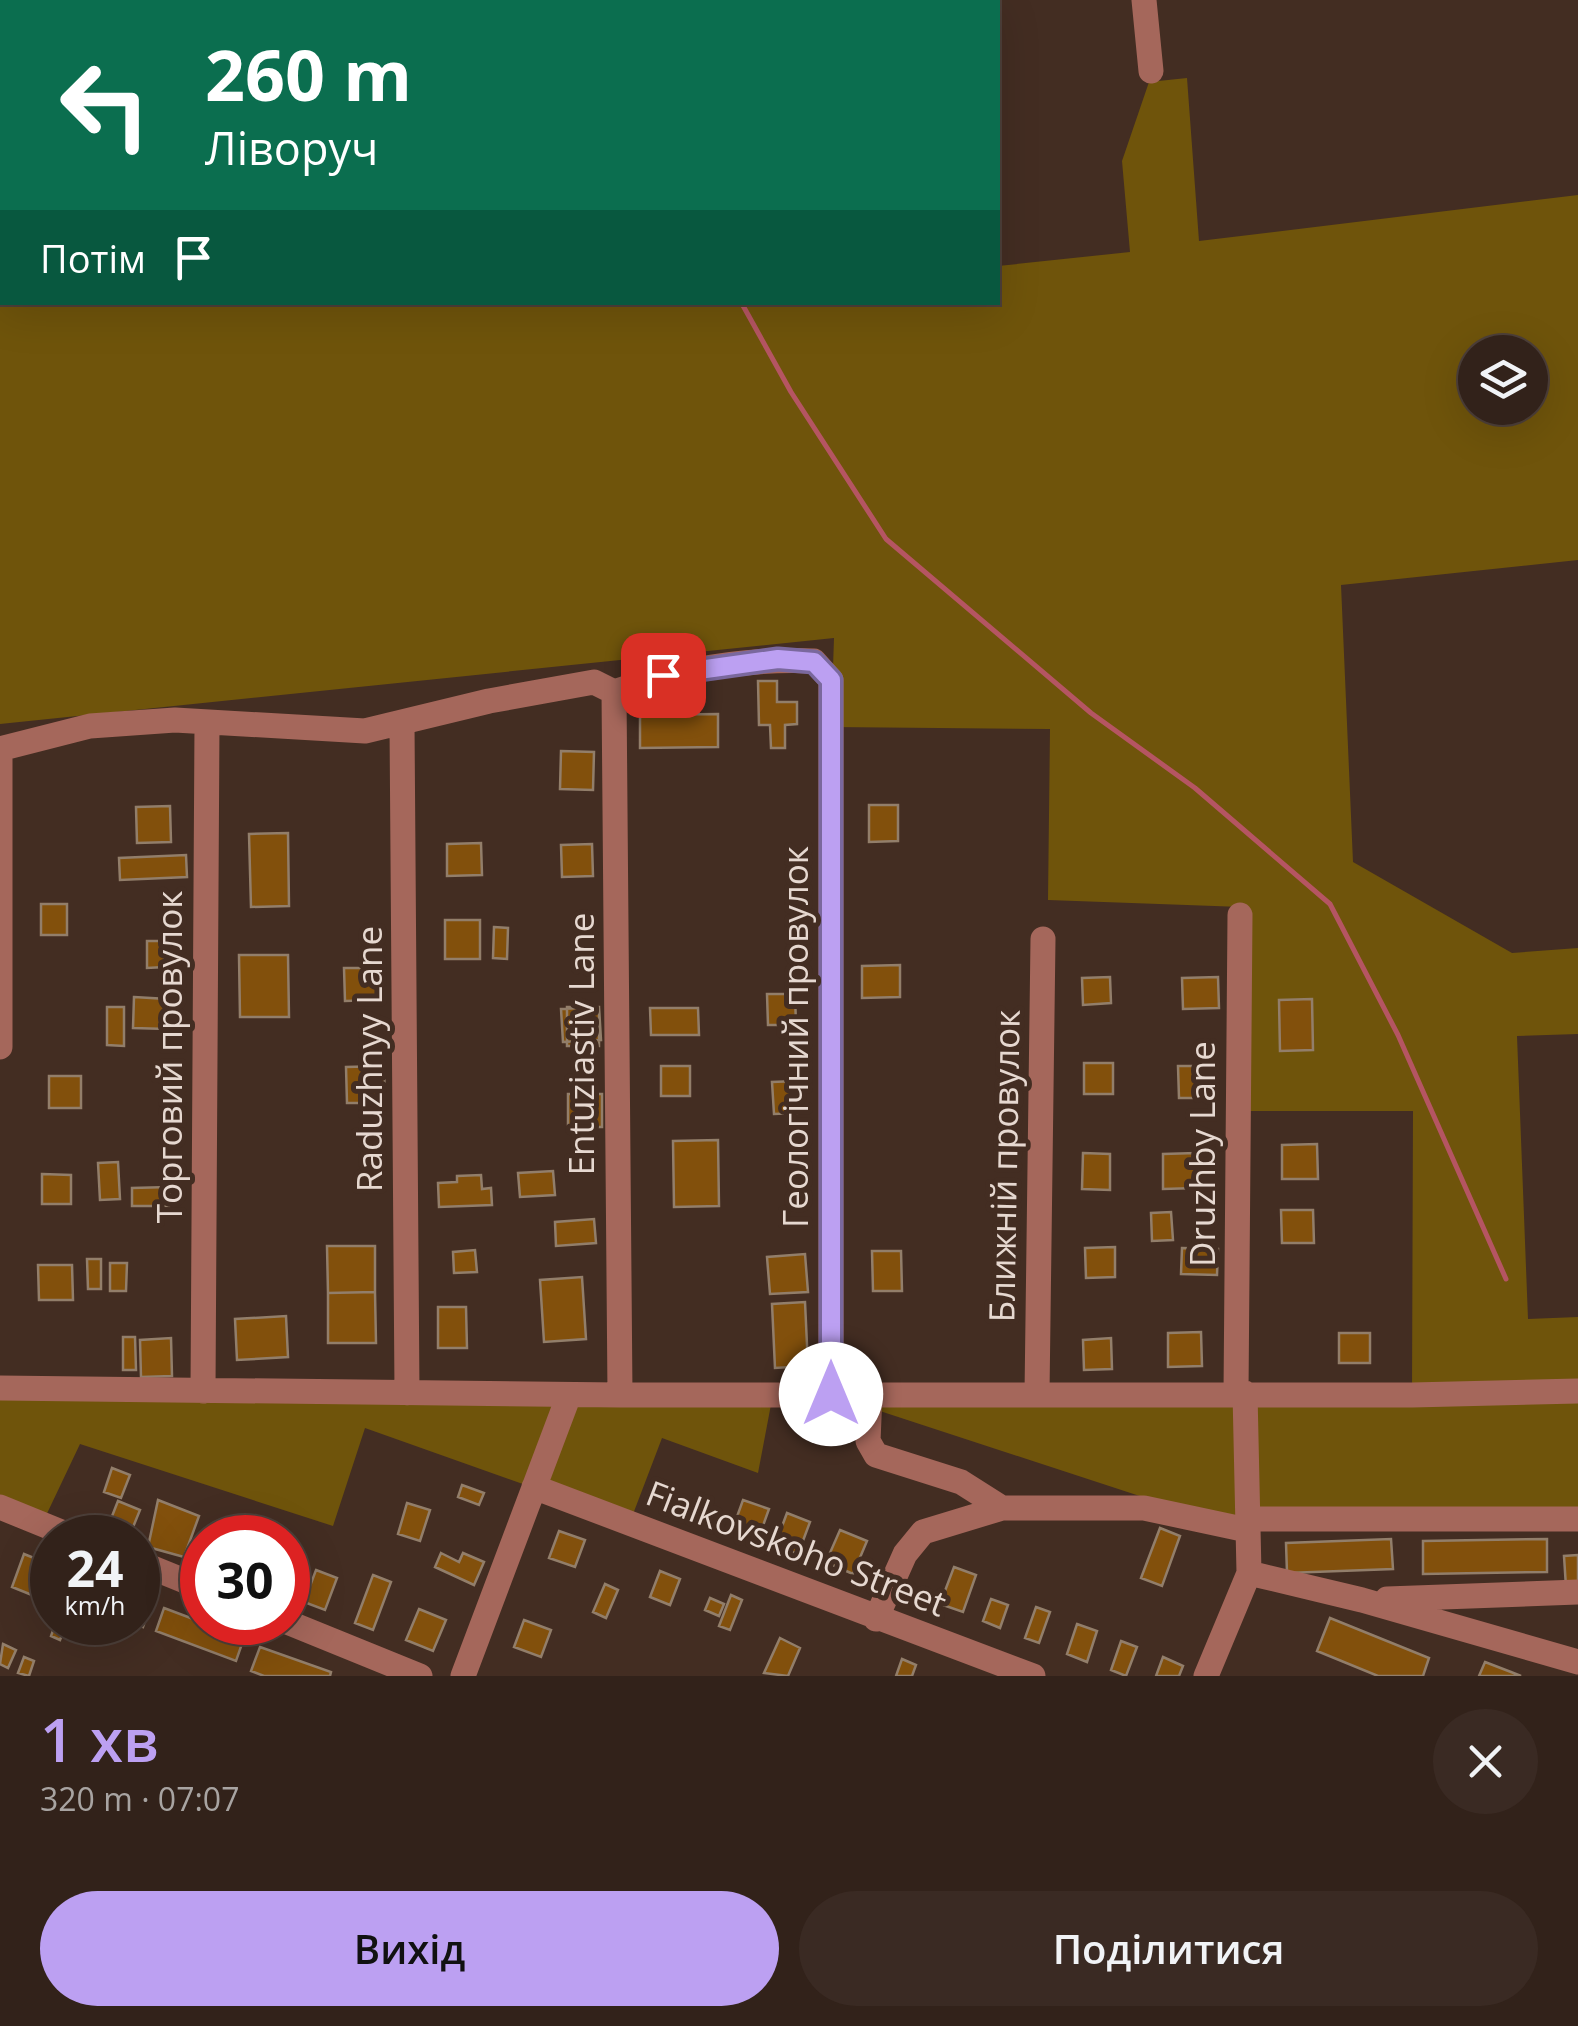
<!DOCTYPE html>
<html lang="uk">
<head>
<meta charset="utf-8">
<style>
	:root { --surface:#32221a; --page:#3a2a23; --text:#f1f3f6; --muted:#a8a4a2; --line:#4d3f39; --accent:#bca0f2 }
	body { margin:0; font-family:"Open Sans",sans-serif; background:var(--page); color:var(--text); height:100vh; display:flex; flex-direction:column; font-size:38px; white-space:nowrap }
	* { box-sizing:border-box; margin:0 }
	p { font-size:32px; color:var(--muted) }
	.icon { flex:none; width:55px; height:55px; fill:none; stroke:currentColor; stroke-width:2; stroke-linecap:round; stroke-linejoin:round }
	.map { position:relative; height:1676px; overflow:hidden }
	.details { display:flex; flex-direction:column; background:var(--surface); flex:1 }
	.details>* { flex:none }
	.guide { position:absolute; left:0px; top:0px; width:1000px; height:305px; box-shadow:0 10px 40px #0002,0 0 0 2px var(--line); background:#0b6e4f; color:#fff; overflow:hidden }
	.buttons { position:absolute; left:1458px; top:335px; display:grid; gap:20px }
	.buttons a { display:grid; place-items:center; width:90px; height:90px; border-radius:50%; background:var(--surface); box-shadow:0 10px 40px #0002,0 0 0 2px var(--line); font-size:50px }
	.speed { position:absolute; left:30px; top:1515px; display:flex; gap:20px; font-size:50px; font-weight:700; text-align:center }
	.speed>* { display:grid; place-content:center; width:130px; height:130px; border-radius:50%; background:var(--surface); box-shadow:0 10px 40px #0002,0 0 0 2px var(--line); line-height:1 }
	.speed small { font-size:25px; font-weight:400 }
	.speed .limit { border:15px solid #d22; background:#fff; color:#111 }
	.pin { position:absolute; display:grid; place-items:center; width:85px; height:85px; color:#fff; margin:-42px; border-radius:20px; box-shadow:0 5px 15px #0006 }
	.me { position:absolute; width:110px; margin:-55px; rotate:0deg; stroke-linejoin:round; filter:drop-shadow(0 0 8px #0008) }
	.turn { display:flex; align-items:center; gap:35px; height:210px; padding:0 40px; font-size:45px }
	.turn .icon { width:130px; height:130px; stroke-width:2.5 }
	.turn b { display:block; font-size:70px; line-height:85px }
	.then { display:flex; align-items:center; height:95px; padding:0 40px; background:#0003; gap:20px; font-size:38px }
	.round { display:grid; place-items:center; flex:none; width:105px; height:105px; border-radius:52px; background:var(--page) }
	.headline { display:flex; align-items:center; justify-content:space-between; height:170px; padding:0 40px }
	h1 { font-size:60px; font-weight:600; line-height:75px; color:var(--accent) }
	.primary-button { display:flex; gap:20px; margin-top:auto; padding:20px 40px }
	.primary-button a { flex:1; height:115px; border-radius:60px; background:var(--accent); color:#111; font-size:40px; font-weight:600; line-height:115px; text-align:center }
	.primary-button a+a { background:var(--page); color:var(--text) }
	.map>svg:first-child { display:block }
	.green { fill:#6f540b; fill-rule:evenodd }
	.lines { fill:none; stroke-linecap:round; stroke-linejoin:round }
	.stream { stroke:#b55562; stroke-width:5 }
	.building { fill:#82500c; stroke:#927e6a; stroke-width:2.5 }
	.minor { stroke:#a5675b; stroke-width:25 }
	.route-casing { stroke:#7a689d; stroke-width:25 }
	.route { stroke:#bca0f2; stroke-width:18 }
	.labels { text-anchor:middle; stroke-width:10; stroke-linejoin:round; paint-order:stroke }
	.street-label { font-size:35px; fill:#e6d8d0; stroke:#432d22 }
</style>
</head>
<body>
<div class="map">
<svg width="1578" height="1676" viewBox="0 0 1578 1676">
	<rect width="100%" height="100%" fill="#432d22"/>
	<!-- green -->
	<path class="green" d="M0,0l940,2h-938v300h996v-36l132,-14 -8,-91 27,-79 38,-4 12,163 379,-46v365l-237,25 12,277 159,91 66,-5v86l-61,2 11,283 50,-2v202h-331l-89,-17 -327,-107 581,-1 1,-283h-175l4,-204 -194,-7 2,-171 -219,-2 3,-89 -834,86zM1475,352h55v56h-55z
		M0,1389l773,5 -15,79 -96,-35 -32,84 -265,-94 -32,98 -253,-82 -38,80 -42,-17z"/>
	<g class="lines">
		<!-- stream -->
		<path class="stream" d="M558,0l2,2
			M741,302l50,90 95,147 205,174 104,75 135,116 68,131 108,244"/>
	</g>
	<!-- building -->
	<path class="building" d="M758,681h19v21h20v22l-12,1v23h-14l-1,-23h-11z
		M718,714v33l-78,1v-33z
		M561,751l33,1 -1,38 -33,-1z
		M869,805h29v36l-29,1z
		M170,806l1,36 -34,1 -1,-36z
		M288,833l1,73 -38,1 -2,-73z
		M481,843l1,32 -35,1v-32z
		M592,844l1,32 -31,1 -1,-32z
		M186,855l1,22 -67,3 -1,-22z
		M41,904h26v31h-26z
		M445,920h35v39h-35z
		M494,927l14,1 -1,31 -14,-1z
		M147,941h17l1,26 -18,1z
		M239,955h49l1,62h-49z
		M900,965v32l-38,1v-32z
		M344,968h32l1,32 -32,1z
		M1110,977l1,26 -28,2 -1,-27z
		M1218,977l1,31 -36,1 -1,-31z
		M767,994h28l1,31h-28z
		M134,997l33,2v30l-34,-1z
		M1312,999l1,51 -33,1 -1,-51z
		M107,1007h17v39l-17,-1z
		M567,1007h32v39h-32z
		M599,1007l2,33 -38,2 -2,-33z
		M650,1008h48l1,27h-48z
		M1084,1063h29v31h-29z
		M384,1066l1,37h-38l-1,-36z
		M661,1066h29v30h-29z
		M1178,1066h33l1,32h-33z
		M49,1076h32v32h-32z
		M796,1081l1,32 -23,1 -2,-32z
		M568,1094h34v33h-34z
		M718,1140l1,66 -45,1 -1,-66z
		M1317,1144l1,35h-36v-34z
		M1083,1153l27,1v36l-28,-1z
		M1196,1153l1,35 -34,1v-35z
		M118,1162l2,37 -20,1 -2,-37z
		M553,1171l2,24 -35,2 -2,-24z
		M42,1174l29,1v29h-29z
		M481,1175l1,14 9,-1 1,17 -53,2 -1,-24 19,-1v-6z
		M169,1187v19h-37v-18z
		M1281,1210h32l1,33h-32z
		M1171,1212l2,28 -21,1 -1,-28z
		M594,1219l2,24 -40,3 -1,-24z
		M327,1246h48v46l-47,1z
		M1115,1247v30l-29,1 -1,-30z
		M1182,1248l36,1 -1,26 -36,-1z
		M475,1250l2,22 -23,1 -1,-21z
		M872,1251h29l1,40h-29z
		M805,1254l3,38 -38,2 -3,-37z
		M87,1259h14v30h-13z
		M110,1263h17l-1,28h-16z
		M38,1265h34l1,35h-34z
		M582,1277l4,62 -42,3 -4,-62z
		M375,1292l1,51h-48v-50z
		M805,1302l3,64 -33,2 -3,-64z
		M438,1307h28l1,41h-29z
		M286,1316l2,41 -51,3 -2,-41z
		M1201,1332l1,34 -34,1v-34z
		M1339,1333h31v30h-31z
		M123,1337h12l1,33h-13z
		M171,1338l1,38 -31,1 -1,-37z
		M1111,1338l1,31 -28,1 -1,-30z
		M112,1468l18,7 -9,23 -17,-6z
		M462,1485l22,8 -5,12 -21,-8z
		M158,1500l41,16 -15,41 -36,-10z
		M743,1500l26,9 -9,25 -26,-9z
		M118,1501l22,9 -11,27 -22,-8z
		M407,1503l23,7 -10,31 -22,-7z
		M787,1513l23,9 -12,32 -23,-9z
		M1160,1528l20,8 -18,50 -21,-8z
		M840,1530l27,11 -14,33 -27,-12z
		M559,1531l26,9 -10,27 -26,-9z
		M1391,1539l2,30 -106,4 -1,-30z
		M1547,1539v33l-124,2v-33z
		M441,1553l18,9 4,-9 21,9 -10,23 -39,-18z
		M24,1554l20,8 -12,33 -20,-8z
		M1578,1555v32h-12l-2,-31z
		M954,1567l22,8 -13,37 -23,-8z
		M316,1570l21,8 -12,32 -21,-8z
		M660,1571l20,8 -10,26 -20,-8z
		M373,1575l18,7 -18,48 -18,-7z
		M605,1584l13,6 -12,28 -13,-6z
		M731,1595l11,5 -12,30 -11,-4z
		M710,1598l14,6 -5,12 -14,-6z
		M138,1599l13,5 -8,23 -11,-5h6z
		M991,1599l17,6 -8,23 -17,-7z
		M1036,1607l14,5 -11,31 -14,-5z
		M164,1608l80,30 -8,23 -80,-30z
		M419,1609l27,11 -13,31 -27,-11z
		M1330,1618l99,40 -6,18h-45l-61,-25z
		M524,1620l27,10 -10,27 -27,-10z
		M56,1622h11l-7,18 -9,-4z
		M1077,1624l20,7 -10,31 -20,-8z
		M780,1638l20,10 -12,28 -24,-3z
		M1121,1641l16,6 -11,29 -15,-6z
		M3,1644l13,6 -8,18 -8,-4z
		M260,1647l71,25 -1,4h-66l-13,-5z
		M24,1657l10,4 -5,15 -11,-3z
		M1163,1657l20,9 -4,10h-23z
		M902,1659l14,6 -4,11h-16z
		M1485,1662l26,10 10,4h-42z"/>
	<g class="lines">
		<!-- minor -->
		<path class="minor" d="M1144,0l7,71
			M614,692l6,703
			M402,723l5,670
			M0,749l90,-23 85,-6 190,11 124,-30 105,-19 20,10c64,-22 133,-34 200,-31l17,19v715
			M0,1047v-298
			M0,1388l620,7h792l166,-4
			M203,1391l4,-667
			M1236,1393l4,-478
			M1037,1394l6,-455
			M870,1395l-2,46 8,14 85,27 41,26
			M534,1487l499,189
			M0,1507l76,31
			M1247,1519h331
			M138,1562l64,26
			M1249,1573l113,27 216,62
			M1387,1599l191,-7
			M876,1619l29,-65 18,-22 79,-24h142l103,22
			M287,1622l133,54
			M463,1676l106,-281
			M1206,1676l43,-103 -4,-180"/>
	</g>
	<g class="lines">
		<defs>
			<path id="route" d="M663,675l115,-16 36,3 17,18v714"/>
		</defs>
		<!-- route casing -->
		<use href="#route" class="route-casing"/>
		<!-- route -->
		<use href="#route" class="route"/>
	</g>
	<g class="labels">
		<!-- street labels -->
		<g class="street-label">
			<text transform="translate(796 1037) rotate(-90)" y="12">Геологічний провулок</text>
			<text transform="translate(582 1044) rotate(-90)" y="12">Entuziastiv Lane</text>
			<text transform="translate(170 1057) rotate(-90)" y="12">Торговий провулок</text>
			<text transform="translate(370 1059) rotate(-90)" y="12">Raduzhnyy Lane</text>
			<text transform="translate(1203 1154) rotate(-90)" y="12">Druzhby Lane</text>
			<text transform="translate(1005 1166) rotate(-89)" y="12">Ближній провулок</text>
			<text transform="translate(796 1549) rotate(21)" y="12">Fialkovskoho Street</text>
		</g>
	</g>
</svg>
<div class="buttons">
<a><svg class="icon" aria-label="layers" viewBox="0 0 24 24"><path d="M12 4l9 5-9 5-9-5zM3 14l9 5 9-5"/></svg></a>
</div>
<div class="speed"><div>24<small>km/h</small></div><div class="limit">30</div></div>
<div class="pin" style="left:663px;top:675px;background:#d93025"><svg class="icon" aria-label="arrive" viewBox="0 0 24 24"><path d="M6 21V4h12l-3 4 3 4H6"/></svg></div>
<svg class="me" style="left:831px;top:1394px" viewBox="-20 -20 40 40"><circle r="19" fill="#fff"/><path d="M0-13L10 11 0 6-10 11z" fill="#bca0f2"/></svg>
<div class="guide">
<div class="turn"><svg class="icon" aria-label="left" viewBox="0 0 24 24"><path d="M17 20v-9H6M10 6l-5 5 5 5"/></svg><div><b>260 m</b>Ліворуч</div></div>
<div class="then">Потім<svg class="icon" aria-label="arrive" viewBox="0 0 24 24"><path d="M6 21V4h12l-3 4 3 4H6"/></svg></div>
</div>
</div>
<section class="details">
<div class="headline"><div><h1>1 хв</h1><p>320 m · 07:07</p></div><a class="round"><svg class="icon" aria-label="close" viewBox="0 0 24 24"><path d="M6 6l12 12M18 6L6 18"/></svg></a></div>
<div class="primary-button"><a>Вихід</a><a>Поділитися</a></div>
</section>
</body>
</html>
